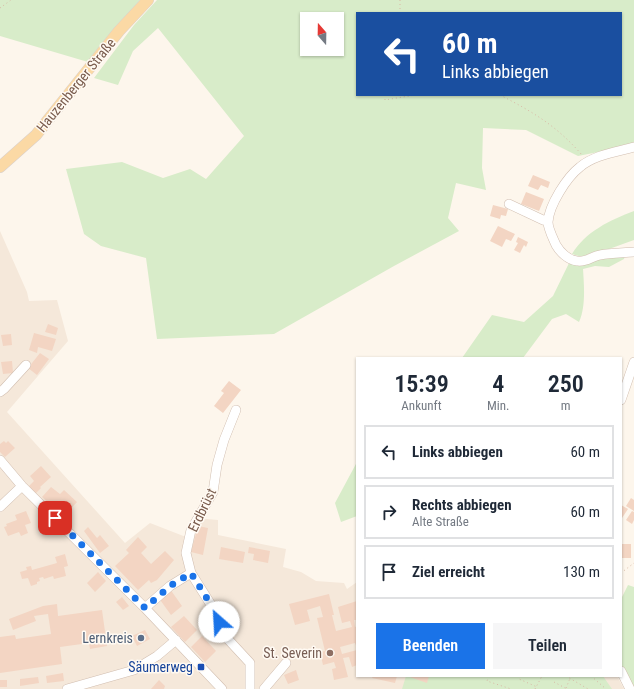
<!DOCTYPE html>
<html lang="de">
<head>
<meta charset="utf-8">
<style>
	:root { --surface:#fff; --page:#f6f6f7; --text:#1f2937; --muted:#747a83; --line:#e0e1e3; --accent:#1a73e8 }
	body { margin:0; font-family:"Roboto Condensed",sans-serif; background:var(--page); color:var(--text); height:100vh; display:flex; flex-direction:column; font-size:15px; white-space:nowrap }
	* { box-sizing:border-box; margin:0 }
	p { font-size:13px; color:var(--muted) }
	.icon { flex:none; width:22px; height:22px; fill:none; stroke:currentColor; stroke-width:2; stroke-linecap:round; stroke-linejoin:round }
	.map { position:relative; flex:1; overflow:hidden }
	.sheet { position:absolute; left:356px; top:357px; width:266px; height:320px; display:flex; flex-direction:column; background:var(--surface); border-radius:0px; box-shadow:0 1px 3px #0004 }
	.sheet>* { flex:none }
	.banner { position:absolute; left:356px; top:12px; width:266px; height:84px; border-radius:0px; box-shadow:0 1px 3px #0004; background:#1a4fa0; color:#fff; overflow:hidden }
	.needle { width:26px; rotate:340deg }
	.tools { position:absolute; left:300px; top:12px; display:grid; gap:8px }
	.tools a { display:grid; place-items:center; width:44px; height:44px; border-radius:0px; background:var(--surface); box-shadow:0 1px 3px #0004; font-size:20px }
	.pin { position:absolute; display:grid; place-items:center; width:34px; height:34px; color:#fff; margin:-17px; border-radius:8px; box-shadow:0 2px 6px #0006 }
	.me { position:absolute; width:44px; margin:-22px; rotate:334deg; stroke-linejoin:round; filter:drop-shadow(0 0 3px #0008) }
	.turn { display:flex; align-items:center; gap:14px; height:84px; padding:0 20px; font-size:18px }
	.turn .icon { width:52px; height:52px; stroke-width:2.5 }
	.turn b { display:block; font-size:28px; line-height:34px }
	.eta { display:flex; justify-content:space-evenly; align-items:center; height:68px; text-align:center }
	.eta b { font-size:24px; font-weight:600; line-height:28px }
	.cta { display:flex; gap:8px; margin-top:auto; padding:8px 20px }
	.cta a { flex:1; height:46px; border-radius:0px; background:var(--accent); color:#fff; font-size:16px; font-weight:600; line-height:46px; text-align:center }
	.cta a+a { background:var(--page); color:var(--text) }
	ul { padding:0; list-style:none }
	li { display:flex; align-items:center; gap:12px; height:54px; margin:0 8px 6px; padding:0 12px; border:2px solid var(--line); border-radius:0px }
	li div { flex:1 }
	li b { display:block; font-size:15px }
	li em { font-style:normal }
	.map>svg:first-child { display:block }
	.residential { fill:#f5e8da }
	.green { fill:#d8ecc9; fill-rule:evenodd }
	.building { fill:#f3d5c3 }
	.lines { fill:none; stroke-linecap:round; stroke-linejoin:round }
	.minor-casing { stroke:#d1beb0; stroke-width:10 }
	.major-casing { stroke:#dad1cd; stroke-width:12 }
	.path { stroke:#d9b8a5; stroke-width:1; stroke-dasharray:1 3; stroke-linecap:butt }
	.minor { stroke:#fff; stroke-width:9 }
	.major { stroke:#fbd9a5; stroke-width:11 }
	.route { stroke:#1a73e8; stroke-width:7; stroke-dasharray:0 12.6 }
	.service-dot { fill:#5c6f8a; stroke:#fffaf3; stroke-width:1.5 }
	.education-dot { fill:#8d6e63; stroke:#fffaf3; stroke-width:1.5 }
	.transit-dot { fill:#1a4fb4; stroke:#fffaf3; stroke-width:1.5 }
	.labels { text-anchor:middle; stroke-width:3; stroke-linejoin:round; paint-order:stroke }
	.street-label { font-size:14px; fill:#7a5c4d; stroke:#fffaf3 }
	.service-label { font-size:14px; fill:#4e5e75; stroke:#fffaf3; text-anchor:end }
	.education-label { font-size:14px; fill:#785e54; stroke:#fffaf3; text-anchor:end }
	.transit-label { font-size:14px; fill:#164399; stroke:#fffaf3; text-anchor:end }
</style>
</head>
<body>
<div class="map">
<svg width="634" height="689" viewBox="0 0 634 689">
	<rect width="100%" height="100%" fill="#fdf6ec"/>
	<!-- residential -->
	<path class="residential" d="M0,231l27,61 2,9 28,-1 11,41 -61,71 118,131 25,-20 36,14 10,-19 22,2v15l68,14 -3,18 18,5 15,9 28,2 3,6 10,-7v94h260l7,13h-624z"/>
	<!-- green -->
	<path class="green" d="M0,0h140l-52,62 -88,-26z
		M157,0h477v145l-56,11 -52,-26 -43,-2 -1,40 4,22 -30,-7 -8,35 11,13 -65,35 -120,68 -117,5 -11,-81 -45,-12 -17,-12 -18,-65 56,-7 41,16 27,-9 16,10 38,-43 -86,-108 -25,23 -15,34 -24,-7 40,-53zM357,13h264v82h-264zM307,19h30v30h-30z
		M634,211v29l-25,9 -16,3 -11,5 -10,-3c13,-22 38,-34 62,-43z
		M625,255l-1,4 -15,8 -14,-1 -12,3c1,16 3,38 -4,53l-13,-8 -14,5 -29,39h-61l30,-43 32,7 29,-26 17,-35z
		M357,462v54l-16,6 -6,-19z
		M628,585l6,2v102l-13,-25v-65z
		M406,676h197l9,13h-210z"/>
	<!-- building -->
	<path class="building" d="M533,175l17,7 -2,6 -7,-3 -3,5 -10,-4z
		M526,192l18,7 -5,12 -18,-7z
		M493,205l15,4 -2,7 -5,-1 -1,4 -10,-3z
		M498,226l17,8 -4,7 -5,-2 -4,8 -12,-6z
		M518,237l10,5 -2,5 -2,-2 -4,8 -6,-3 4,-7 -2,-1z
		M48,324l10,4 -2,7 -11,-3z
		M34,333l22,6 -4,12 -14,-4 -1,6 -8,-3z
		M11,334l1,11 -9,1 -2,-11z
		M40,353l9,6 -12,16 -9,-7z
		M12,361l1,12 -10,1 -2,-12z
		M229,381l12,9 -18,23 -9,-7 10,-13 -3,-2z
		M4,441l2,2 2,-2 7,7 -10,9 -5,-5v-8z
		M41,466l10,11 -11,10 1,1 -6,6 -6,-8 5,-5 -4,-5z
		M51,487l9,7 4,-4 13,12 -13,14 -22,-19z
		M631,498l3,2v11l-8,-5z
		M621,505l7,4 -6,9 -1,-1z
		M26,511l5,12 -6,2 3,8 -7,3 -2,-4 -11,4 -4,-9 3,-1 -1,-2 11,-4 -2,-5z
		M632,511l2,1v8l-2,4 -6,-4z
		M198,526l10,2 -5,27 -12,-3z
		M88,527l9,11 3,-3 9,11 -9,7 -16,-22z
		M138,537l9,10 -6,6 10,11 14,-13 9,9 -17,20 -6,3 -2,-3 -11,10 -23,-24 14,-13 -3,-3z
		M621,544h10v14h-10z
		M221,547l24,5 -2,11 -24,-4z
		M249,547l21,4 -2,12 -15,-3 1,-6 -6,-1z
		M65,554l3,12 -4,1 2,9 -12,3 -1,-3 -9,3 -1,-2 -4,1 1,3 -3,1v2l-6,2 -3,-8 -6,1 -2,-7 7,-2 -1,-3 5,-1 1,4 25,-7 -2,-6z
		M98,572l8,9 -11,11 -8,-9z
		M170,589l12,17 -11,9 -13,-18z
		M329,594l5,21h-2l4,16 16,-4 -2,-6 -8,2 -4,-16 19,-6v19h-3l1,7 2,-1v22l-2,-5 -15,4 2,7 15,-4v15l-5,2 -3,-10 -6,1 5,19 -14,3 -2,-11 4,-1 -2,-6 -11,3 -3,-13 5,-1 -8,-33 6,-1 -3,-11 -13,4 3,11 -15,4 -6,-21z
		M122,597l7,9 -6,4 -7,-8z
		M57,604l1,12 44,-6 5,36 -17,3 -1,-6 -29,4 2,17 -62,9v-36l15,-2 1,4 35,-5 -3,-20 -14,2 2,5 -23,9 -4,-11 34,-13z
		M184,616l13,14 -12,12 -14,-15z
		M145,630l5,9 -13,7 -5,-10z
		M202,636l14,15 -11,11 -14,-15z
		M296,670l3,10 -11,4 -4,-9z
		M63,673l1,8 -17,2 -1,-7z
		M373,676h24l-2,7 -23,-5z
		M407,676h22l-2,7z
		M38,677l1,6 -19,3v-7z
		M0,680h7v7h-7z
		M159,680l6,6 -1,3h-13z"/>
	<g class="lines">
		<defs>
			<path id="minor" d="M634,147c-18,5 -40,8 -54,20 -13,10 -31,38 -32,55 0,7 5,16 8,23 4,7 12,15 21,16 8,2 16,-5 23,-6 11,-2 23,-2 34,-3
				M509,204l34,16 5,1
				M0,392l4,-3 22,-24
				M621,400l13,-38
				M236,410l-12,30 -7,25 -4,27 -22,38 -5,23 5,20 22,35 12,28 25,27v26
				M0,460l22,26 123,122 77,81
				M0,507l22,-21
				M145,608l25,-22 21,-13
				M621,671l9,18
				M67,689l67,-19 23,-14 19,-16
				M264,689l22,-26"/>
			<path id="major" d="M0,167l36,-32 83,-104 29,-31"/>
		</defs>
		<!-- minor casing -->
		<use href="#minor" class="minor-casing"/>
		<!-- major casing -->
		<use href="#major" class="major-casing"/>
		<!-- path -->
		<path class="path" d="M400,0v13
			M0,8l11,-8
			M385,95v5l30,-5
			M500,95c33,17 57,31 82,60
			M621,573l13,-10
			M489,676l-2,5 24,8
			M520,676l-1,3 18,8
			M566,676l22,13
			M591,676l15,13
			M554,682l13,7
			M566,688l5,-12
			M535,689l7,-13"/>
		<!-- minor -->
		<use href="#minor" class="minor"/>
		<!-- major -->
		<use href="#major" class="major"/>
	</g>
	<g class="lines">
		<!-- route -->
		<path class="route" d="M55,518l90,90 25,-22 21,-13 22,35 6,14"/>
	</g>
	<!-- markers -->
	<circle class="service-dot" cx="141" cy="638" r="4"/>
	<circle class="education-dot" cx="330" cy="653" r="4"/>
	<rect class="transit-dot" x="197" y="663" width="8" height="8" rx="2"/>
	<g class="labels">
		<!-- street labels -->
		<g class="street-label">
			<text transform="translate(76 85) rotate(-51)" y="5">Hauzenberger Straße</text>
			<text transform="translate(202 510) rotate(-64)" y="5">Erdbrüst</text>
		</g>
		<!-- service labels -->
		<g class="service-label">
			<text x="133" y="643">Lernkreis</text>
		</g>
		<!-- education labels -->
		<g class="education-label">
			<text x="322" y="658">St. Severin</text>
		</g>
		<!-- transit labels -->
		<g class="transit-label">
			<text x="193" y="672">Säumerweg</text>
		</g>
	</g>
</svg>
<div class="tools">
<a><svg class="needle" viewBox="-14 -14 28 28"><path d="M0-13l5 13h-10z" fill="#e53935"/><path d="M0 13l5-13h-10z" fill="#747a83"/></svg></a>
</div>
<div class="pin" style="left:55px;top:518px;background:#d93025"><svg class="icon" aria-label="arrive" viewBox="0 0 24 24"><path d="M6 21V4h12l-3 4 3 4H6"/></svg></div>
<svg class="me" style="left:219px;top:622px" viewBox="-20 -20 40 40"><circle r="19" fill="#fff"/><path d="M0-13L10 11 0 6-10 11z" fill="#1a73e8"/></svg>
<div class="banner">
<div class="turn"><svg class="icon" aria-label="left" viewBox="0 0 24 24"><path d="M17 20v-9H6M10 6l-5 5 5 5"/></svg><div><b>60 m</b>Links abbiegen</div></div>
</div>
<section class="sheet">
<div class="eta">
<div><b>15:39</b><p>Ankunft</p></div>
<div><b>4</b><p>Min.</p></div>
<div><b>250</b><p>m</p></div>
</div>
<ul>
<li><svg class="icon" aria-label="left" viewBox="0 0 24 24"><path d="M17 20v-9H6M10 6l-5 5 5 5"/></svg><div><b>Links abbiegen</b></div><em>60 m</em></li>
<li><svg class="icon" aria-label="right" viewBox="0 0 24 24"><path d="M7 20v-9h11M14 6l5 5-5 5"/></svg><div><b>Rechts abbiegen</b><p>Alte Straße</p></div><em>60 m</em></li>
<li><svg class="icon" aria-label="arrive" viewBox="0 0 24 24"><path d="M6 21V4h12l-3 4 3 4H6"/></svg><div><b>Ziel erreicht</b></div><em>130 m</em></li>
</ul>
<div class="cta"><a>Beenden</a><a>Teilen</a></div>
</section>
</div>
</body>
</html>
